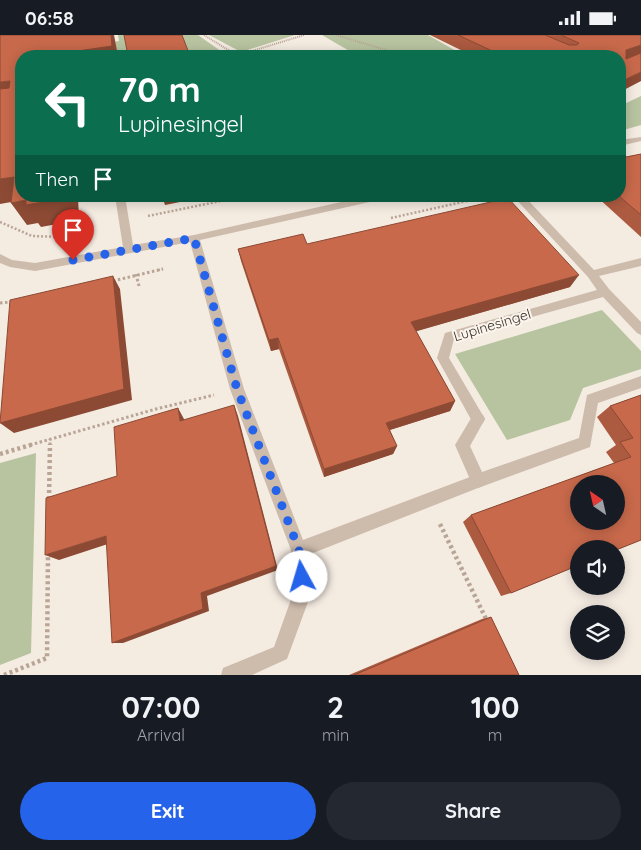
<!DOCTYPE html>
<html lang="en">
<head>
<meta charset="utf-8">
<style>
	:root { --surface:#171b24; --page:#242831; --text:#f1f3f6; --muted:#9ea1a6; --accent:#2563eb }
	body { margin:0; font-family:Quicksand,sans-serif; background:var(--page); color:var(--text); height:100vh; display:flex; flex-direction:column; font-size:19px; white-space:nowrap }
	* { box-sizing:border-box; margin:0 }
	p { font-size:16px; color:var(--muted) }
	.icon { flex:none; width:28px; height:28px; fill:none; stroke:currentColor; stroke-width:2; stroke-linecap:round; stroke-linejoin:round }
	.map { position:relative; height:640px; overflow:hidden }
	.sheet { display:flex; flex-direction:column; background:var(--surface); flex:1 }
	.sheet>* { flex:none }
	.banner { position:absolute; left:15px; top:15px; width:611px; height:152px; border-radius:20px; box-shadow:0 2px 12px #0003; background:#0b6e4f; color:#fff; overflow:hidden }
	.needle { width:32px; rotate:326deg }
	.fabs { position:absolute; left:570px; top:440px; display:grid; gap:10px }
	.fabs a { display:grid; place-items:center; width:55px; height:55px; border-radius:50%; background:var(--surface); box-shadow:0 2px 12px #0003; font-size:25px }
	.pin { position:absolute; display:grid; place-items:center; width:42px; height:42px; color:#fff; margin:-51px -21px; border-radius:50% 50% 50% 0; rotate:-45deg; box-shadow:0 0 5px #0007 }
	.pin .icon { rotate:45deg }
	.me { position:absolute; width:55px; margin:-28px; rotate:354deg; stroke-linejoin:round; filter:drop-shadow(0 0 4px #0008) }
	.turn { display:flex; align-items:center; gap:18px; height:105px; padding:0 20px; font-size:22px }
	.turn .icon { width:65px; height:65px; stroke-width:2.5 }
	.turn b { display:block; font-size:35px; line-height:42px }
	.then { display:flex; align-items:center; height:48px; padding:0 20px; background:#0003; gap:10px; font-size:19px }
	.eta { display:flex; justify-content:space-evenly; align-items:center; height:85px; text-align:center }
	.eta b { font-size:30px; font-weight:800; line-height:35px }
	.cta { display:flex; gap:10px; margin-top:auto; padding:10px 20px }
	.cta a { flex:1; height:58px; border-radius:30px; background:var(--accent); color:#fff; font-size:20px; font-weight:800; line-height:58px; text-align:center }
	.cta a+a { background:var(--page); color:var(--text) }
	.status { display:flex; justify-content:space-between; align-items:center; height:35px; padding:0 25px; background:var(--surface); direction:ltr }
	.status svg { height:14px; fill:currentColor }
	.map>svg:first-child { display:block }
	.green { fill:#b8c4a0 }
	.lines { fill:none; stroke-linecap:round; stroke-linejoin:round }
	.path-far3 { stroke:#b9a596; stroke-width:2; stroke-dasharray:1 1; stroke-linecap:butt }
	.path-far2 { stroke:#b9a596; stroke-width:2.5; stroke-dasharray:2 2; stroke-linecap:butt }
	.path-far1 { stroke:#b9a596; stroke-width:3; stroke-dasharray:2.5 2.5; stroke-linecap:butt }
	.path { stroke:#b9a596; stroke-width:4.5; stroke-dasharray:3 3; stroke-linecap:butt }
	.pedestrian { fill:#cdbbac; fill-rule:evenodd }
	.minor { fill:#cdbbac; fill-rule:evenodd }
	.wall { fill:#ac5a40 }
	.shaded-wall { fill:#8c4a34 }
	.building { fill:#c8694b; stroke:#8c4a34; fill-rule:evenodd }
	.route { stroke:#2563eb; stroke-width:9; stroke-dasharray:0 16.2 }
	.labels { text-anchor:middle; stroke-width:4; stroke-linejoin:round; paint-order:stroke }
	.street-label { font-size:14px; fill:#3b302b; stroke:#fbf5ee }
</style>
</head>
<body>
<div class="status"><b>06:58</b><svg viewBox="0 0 49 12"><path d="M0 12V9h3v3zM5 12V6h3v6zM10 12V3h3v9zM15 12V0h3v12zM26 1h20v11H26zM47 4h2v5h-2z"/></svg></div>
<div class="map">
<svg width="641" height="640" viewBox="0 0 641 640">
	<rect width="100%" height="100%" fill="#f4ebe1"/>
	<!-- green -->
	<path class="green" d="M118,0h80l27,19 -3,2h-143l-1,-9 41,-6z
		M209,0h86l-54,17z
		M322,0h106l37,21h-107z
		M641,61v29l-21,6v-25z
		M602,275l39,41v18l-58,19 -13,32 -63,20 -52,-86z
		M36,418l-5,200 -31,12v-202z"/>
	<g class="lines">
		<!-- path-far3 -->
		<path class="path-far3" d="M204,0l34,21
			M336,0l50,15 13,6
			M236,21l68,-21"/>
		<!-- path-far2 -->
		<path class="path-far2" d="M148,181l97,-20
			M391,183l98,-22
			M0,187l32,14 28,1
			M158,235l5,-1"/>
		<!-- path-far1 -->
		<path class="path-far1" d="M136,239l3,12
			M113,246l50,-12
			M0,268l12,-1
			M30,410l126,-36 58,-14
			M50,410v-6"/>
		<!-- path -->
		<path class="path" d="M0,419l34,-10
			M49,464l1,-55
			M440,489l47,97
			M4,640l43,-17 1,-105"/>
		<!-- pedestrian -->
		<path class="pedestrian" d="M641,341v12l-43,15 -8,44 -112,41 -5,-2 -18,-41 18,-30 5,-2 5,2 2,4 -15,27 12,26 97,-34 8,-43z"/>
		<!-- minor -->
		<path class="minor" d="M641,102v4l-21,5v-6z
			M115,161h10l8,49 61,-10 174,-39h20l-5,3 -183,41 44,149 59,151 175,-66 5,2 2,5 -2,5 -175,69 4,36 -25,68 -35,16h-31l2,-7 51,-21 20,-56 -3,-41 -61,-161 -40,-147 -155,29 -25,-4 -10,-4v-9l12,6 23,3 88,-16z
			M513,161h11l70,74 47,-12v8l-42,10 10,13 32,33v13l-4,-2 -34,-36 -149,42 -5,19 36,61 -2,4 -5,2 -5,-2 -36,-65 8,-25 152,-43 -9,-13z"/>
	</g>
	<!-- wall -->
	<path class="wall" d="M430,0h211l-21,21h-147z
		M641,119v83l-45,-41h24v-36l1,-2z
		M307,209l263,43 -154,44 39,70 -5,10 -60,19 7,16 -4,8 -69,23 -45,-128 -8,2 -30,-90 -3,-12z
		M641,360v145l-130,53 -10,3 -38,-74 8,-7 143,-52 -8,-11 10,-7 -19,-28 13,-11z
		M491,582l28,58h-170l133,-56z"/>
	<!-- shaded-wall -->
	<path class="shaded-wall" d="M111,0h3l4,21h-54v-3z
		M641,10v10l-21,8 6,-13z
		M641,37v9l-21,11v-10z
		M10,46l11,20 -21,4v-23z
		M14,142l14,22 -28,5v-25z
		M66,161h12l1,24 -38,7 -3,-4 -11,2 -16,-22 15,-3z
		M162,161h48l-45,9z
		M579,240l-9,12 -163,47 4,-12z
		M113,241l7,13 12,111 -118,33 -14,-10z
		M278,303l1,11 -8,2 -2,-11z
		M455,366l-5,10 -67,21 3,-9z
		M234,370l4,11 40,154 -71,26 2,15 -86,32h-11l89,-50z
		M178,373l6,11 2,12 -6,-10z
		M397,411l-4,8 -69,23v-8z
		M106,501l11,5 -58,19 -14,-5z"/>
	<!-- building -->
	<path class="building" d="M0,0h111l1,11 -48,7v3h-43v140h45v2l-40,7v-5l-15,3 3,-26 -14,2v-90l9,-1 1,-7 -10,1z
		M124,0h58l8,21h-62z
		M458,0h87l24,10h8l2,-2 -18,-8h80v10l-15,5v9l15,-6v19l-21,10v-26h-117z
		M326,17l5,1 3,3h-39z
		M641,119v61l-22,-19h1v-26l5,-1 -5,-5v-1l6,-1 -5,-4z
		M508,163l71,77 -168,47 44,79 -69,22 11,23 -73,23 -46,-131 -9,2 -31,-91 65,-15 4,10z
		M113,241l11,113 -124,34 10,-123z
		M641,360v145l-25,10v-1h-37v16l-68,28 -40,-78 160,-58 -11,-15 13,-4 -23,-32zM579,449h37v37h-37z
		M234,370l42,161 -75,27 2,16 -91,34 -6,-107 -61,19 1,-57 71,-22 -3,-49 64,-19 2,13z
		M491,582l28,58h-165z"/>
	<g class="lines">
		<!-- route -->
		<path class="route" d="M73,225l121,-22 43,151 62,161 3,27"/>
	</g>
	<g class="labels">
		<!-- street labels -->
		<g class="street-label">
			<text transform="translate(492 290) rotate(-17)" y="5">Lupinesingel</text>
		</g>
	</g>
</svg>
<div class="fabs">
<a><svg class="needle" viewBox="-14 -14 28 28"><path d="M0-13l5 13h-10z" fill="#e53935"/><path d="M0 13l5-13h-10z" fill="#9ea1a6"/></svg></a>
<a><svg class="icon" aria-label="sound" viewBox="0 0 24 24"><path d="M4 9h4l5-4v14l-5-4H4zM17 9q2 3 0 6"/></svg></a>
<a><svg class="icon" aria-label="layers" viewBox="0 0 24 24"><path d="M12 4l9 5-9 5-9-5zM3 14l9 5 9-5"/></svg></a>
</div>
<div class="pin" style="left:73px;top:225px;background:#d93025"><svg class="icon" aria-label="arrive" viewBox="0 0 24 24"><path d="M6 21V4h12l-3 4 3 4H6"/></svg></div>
<svg class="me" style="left:302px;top:542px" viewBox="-20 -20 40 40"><circle r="19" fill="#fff"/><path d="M0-13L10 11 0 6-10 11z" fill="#2563eb"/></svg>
<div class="banner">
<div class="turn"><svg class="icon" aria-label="left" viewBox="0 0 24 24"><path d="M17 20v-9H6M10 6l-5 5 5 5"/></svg><div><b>70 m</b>Lupinesingel</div></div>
<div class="then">Then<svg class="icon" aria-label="arrive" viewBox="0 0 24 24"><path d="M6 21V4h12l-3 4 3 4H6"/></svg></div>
</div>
</div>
<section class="sheet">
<div class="eta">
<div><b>07:00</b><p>Arrival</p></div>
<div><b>2</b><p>min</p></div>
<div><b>100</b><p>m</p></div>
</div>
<div class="cta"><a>Exit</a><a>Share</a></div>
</section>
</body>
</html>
